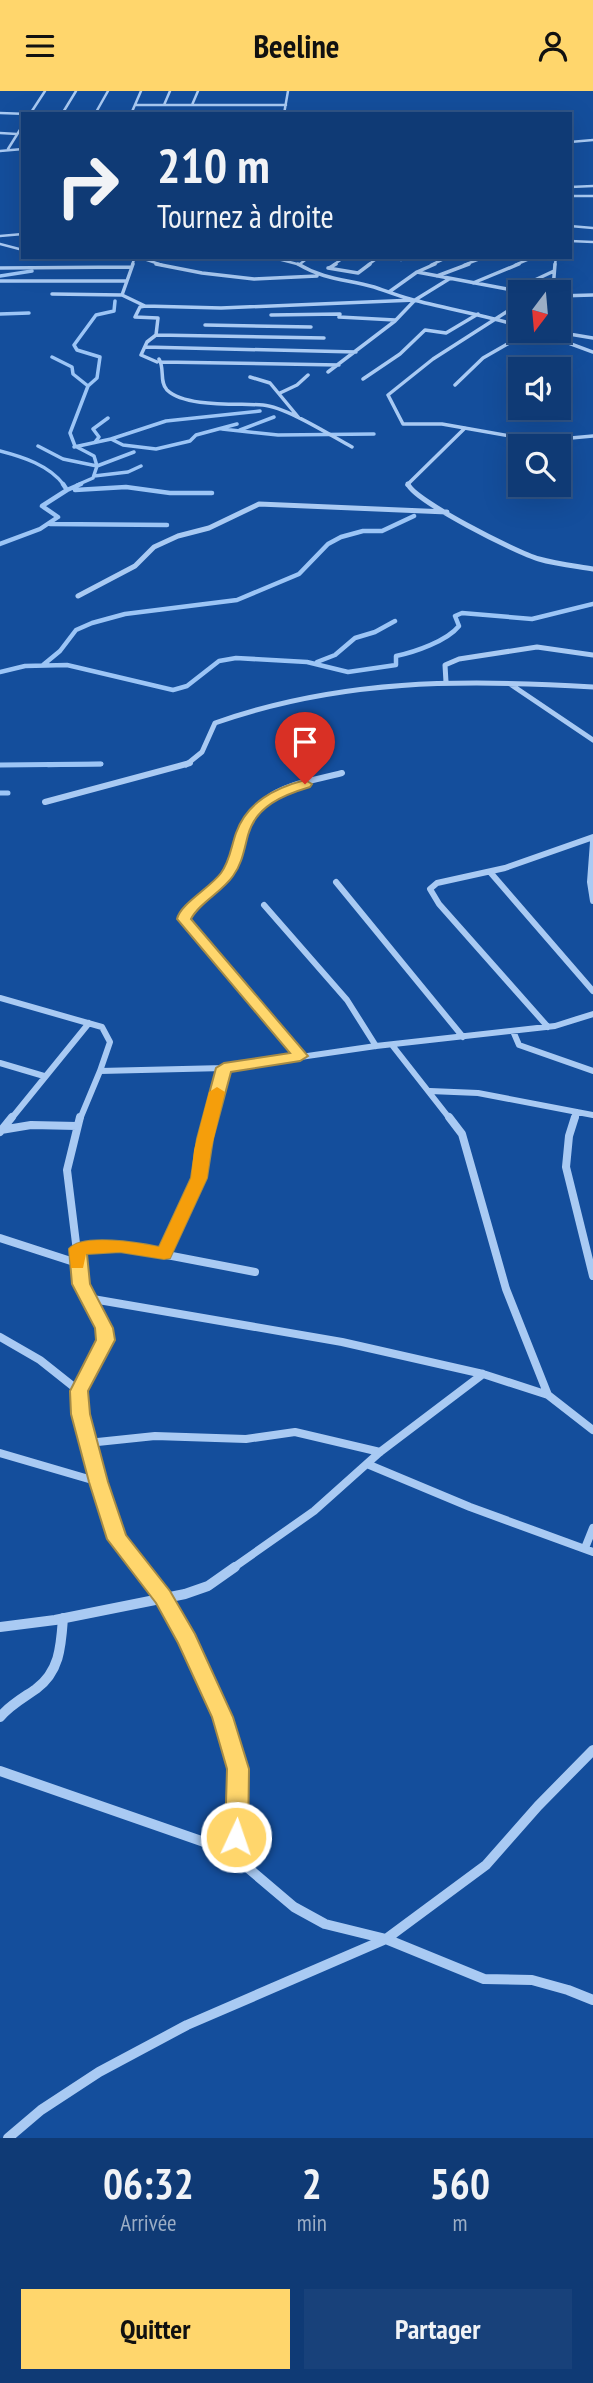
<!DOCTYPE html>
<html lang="fr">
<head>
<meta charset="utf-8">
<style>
	:root { --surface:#0f3a75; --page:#18417a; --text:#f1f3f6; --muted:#9badc5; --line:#2f5487; --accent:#ffd66c }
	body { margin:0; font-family:"PT Sans Narrow",sans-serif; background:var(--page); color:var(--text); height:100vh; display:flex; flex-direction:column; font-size:26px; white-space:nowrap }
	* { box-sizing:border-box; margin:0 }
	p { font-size:23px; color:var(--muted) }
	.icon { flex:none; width:38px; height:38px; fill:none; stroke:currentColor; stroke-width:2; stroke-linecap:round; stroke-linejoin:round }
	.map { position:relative; height:2047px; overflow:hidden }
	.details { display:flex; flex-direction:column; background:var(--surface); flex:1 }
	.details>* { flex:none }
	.guide { position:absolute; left:21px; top:21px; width:551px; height:147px; border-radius:0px; box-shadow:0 7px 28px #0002,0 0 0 2px var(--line); background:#0f3a75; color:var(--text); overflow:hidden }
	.needle { width:46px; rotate:196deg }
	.buttons { position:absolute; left:508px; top:189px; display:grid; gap:14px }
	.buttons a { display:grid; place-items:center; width:63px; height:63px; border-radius:0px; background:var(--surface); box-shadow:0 7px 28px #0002,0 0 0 2px var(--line); font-size:35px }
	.pin { position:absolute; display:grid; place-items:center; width:60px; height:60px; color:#fff; margin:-72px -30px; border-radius:50% 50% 50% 0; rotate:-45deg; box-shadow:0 0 7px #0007 }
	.pin .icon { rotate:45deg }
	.me { position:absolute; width:77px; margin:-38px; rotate:3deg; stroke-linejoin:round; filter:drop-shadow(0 0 5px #0008) }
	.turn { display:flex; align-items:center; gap:24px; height:147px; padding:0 21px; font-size:32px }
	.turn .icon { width:91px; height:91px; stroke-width:2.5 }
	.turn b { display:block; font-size:49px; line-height:60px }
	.eta { display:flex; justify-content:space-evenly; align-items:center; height:119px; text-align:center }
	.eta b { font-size:42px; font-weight:600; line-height:49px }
	.cta { display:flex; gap:14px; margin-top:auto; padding:14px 21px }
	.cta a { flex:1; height:80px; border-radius:0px; background:var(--accent); color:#111; font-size:28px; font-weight:600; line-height:80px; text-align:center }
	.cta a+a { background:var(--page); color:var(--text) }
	header { display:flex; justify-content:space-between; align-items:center; height:91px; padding:0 21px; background:var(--accent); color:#111; font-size:32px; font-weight:600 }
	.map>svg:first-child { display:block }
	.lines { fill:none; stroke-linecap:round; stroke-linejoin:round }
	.stream-far2 { stroke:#9cc5f6; stroke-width:3.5 }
	.stream-far1 { stroke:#9cc5f6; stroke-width:4.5 }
	.stream { stroke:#9cc5f6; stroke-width:5 }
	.minor-far5 { stroke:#a9caf3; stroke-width:2.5 }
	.minor-far4 { stroke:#a9caf3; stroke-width:3.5 }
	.minor-far3 { stroke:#a9caf3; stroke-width:5 }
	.minor-far2 { stroke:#a9caf3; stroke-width:6 }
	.minor-far1 { stroke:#a9caf3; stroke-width:8 }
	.minor { stroke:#a9caf3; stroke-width:10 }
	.route { fill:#ffd66c; stroke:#a68b46; stroke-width:2 }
	.slow { fill:#f59e0b }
</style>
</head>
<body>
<header><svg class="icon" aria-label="menu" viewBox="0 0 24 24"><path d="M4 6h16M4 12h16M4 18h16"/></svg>Beeline<svg class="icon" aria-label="person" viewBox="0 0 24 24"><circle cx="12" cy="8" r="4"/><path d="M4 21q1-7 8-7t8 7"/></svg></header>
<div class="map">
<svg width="593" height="2047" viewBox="0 0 593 2047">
	<rect width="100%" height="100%" fill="#144e9c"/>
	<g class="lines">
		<!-- stream-far2 -->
		<path class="stream-far2" d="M0,185l32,-5
			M0,223l29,-1
			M52,266l20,10 1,7 15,12
			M222,338l56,6 96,-1
			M240,339l34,-13
			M111,348l55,-18 94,-10
			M95,351l4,-5 -6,-8 15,-11
			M38,355l25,13 34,7 37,-14
			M74,356l37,-8 12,6 33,4 34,-8 6,-6 41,-11
			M0,360c23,6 49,14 64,34
			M94,385l34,-4 13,-6
			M77,394l16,-7 4,-12 -3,-10 -19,-10 -5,-13 18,-47 9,-8 3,-21 -23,-7 -3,-5 22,-30 18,-4 1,-10"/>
		<!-- stream-far1 -->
		<path class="stream-far1" d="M67,399l14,-6
			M75,399l51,-3 44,6h42
			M50,433l117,1
			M0,453l40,-15 18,-12 -16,-11 25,-16 -4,-6
			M317,571l18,-7 20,-17 20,-6 20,-11
			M43,574l17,-14 16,-21 16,-7 33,-9 112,-14 62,-26 29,-30 13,-7 22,-6h19l32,-15
			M0,581l25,-6 42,-1 106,25 14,-4 32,-25 17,-3 71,4 41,10 48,-7v-9c19,-4 51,-15 63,-30l-4,-10 7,-3 70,6 61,-15
			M48,674l53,-1"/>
		<!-- stream -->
		<path class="stream" d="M0,674l101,-1
			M0,702h8"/>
		<!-- minor-far5 -->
		<path class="minor-far5" d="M135,14h151
			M164,14l6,-14
			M192,14l6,-14
			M0,22l28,1
			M30,23l15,-23
			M62,23l14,-23
			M95,23l13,-23
			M131,23l10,-23
			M284,23l4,-23
			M0,42l17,1
			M570,51l23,-2
			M8,58l15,-24
			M0,60l23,-2
			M570,96l23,-1
			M570,105h23
			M570,135l23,2
			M0,145l23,-2
			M570,150l23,1
			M0,153l23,6
			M138,166l24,8
			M270,166l31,8
			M401,169l3,-3
			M300,173l9,-7
			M132,174l3,-8
			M333,174l12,-8
			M368,174l11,-8
			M431,174l17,-8
			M464,174l21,-8
			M515,174l19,-8
			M555,174l1,-8"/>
		<!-- minor-far4 -->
		<path class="minor-far4" d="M156,173l46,9 52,6 63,-3
			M298,173c27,16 47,15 76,23 12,4 24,9 36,12 37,10 74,16 110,27
			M0,177l131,-1
			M328,177l30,5 12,-9
			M329,177l7,-4
			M417,181l90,17
			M437,185l32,-12
			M0,190h127
			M473,192l46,-19
			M522,195l32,-15
			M508,200l-1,-2h46l2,-25
			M389,201l28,-20 18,-8
			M52,203l70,1 11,-31
			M122,204l23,11 -5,1 -5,10 23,1 -2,17 -9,7 -6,13 16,7
			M558,205l35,-1
			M520,206h-9l3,7 -3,5 -78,50 -45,36 15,29h39l96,17 55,-5
			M145,215l76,2 194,-8
			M271,224l69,-1 -1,3 56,3
			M205,234l106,2
			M536,240l57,21
			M551,240l42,7
			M156,244l168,3
			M145,256l211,5
			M159,268c6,9 0,23 8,31 19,18 72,13 96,15 23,2 67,30 89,42
			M161,271l178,3
			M328,281l67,-51 20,-21 34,-21
			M250,286l20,6 29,35
			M363,288l37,-25 25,-24 21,3 32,-19
			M455,294l28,-27 47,-27
			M280,302l17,-8 11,-10
			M407,394l58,-57"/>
		<!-- minor-far3 -->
		<path class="minor-far3" d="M408,393c5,16 109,69 131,75 17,5 36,7 54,10
			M78,505l57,-30 19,-19 24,-11 31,-8 50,-24 188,8
			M446,591l-1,-17 14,-6 78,-12 56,8
			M510,593l83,56
			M186,674l16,-13 13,-29c125,-44 247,-44 378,-36"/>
		<!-- minor-far2 -->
		<path class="minor-far2" d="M45,711l145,-39
			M593,751l-3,40 3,19
			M490,781l103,119
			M336,791l127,155
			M264,814l83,95 29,46
			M0,907l102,29 8,15 -10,29
			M548,936l-109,-123 -9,-15 7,-6 68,-15 88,-31
			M513,940l6,14 74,26
			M392,954l58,74
			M300,965l-116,-137 1,-5c17,-14 36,-27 46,-46 13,-23 12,-50 34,-68 21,-17 52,-20 77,-27
			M0,972l44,13
			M430,1000l48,2 115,22
			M11,1028l78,-96
			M80,1028l20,-48 124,-3 152,-22 179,-20 38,-12
			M210,1028l14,-51
			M575,1028l2,-7"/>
		<!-- minor-far1 -->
		<path class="minor-far1" d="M80,1026l-13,53 14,114 23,44 2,12 -27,51 1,23 37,125 23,29
			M449,1026l13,17 44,155 42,106
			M575,1026l-6,19 -3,31 27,109
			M1,1039l30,-5 46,1
			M0,1041l12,-15
			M0,1147l77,25
			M78,1158l42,-3 135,26
			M164,1163l35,-76 12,-61
			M87,1207l255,44 141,32 65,21 45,35
			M0,1246l40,23 39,31
			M88,1352l67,-7 91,3 49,-7 85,20
			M0,1362l99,29
			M367,1373l103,43 123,45
			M585,1457l8,-20
			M233,1477l81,-57 66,-59 103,-78"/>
		<!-- minor -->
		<path class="minor" d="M139,1476l24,30 24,43 35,77 16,52 -3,88
			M0,1536l55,-7 130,-26 23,-8 27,-19
			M0,1626c10,-12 23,-19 36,-28 24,-18 25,-43 27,-71
			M0,1680l207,72 28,14 59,50 31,17 61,15 98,40 48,1 36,10 25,10
			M8,2047l33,-28 58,-38 88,-47 199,-86 100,-74 52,-59 55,-56"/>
	</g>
	<!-- route -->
	<path class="route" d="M305,689l7,4 -2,3c-27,8 -54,19 -62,48 -4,15 -6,29 -15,41 -11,16 -34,27 -42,43l117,137 -8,5 -69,11 -18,67 -6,39 -37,80 -6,1 -44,-7 -33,2 3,30 23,44 2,12 -27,51 2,23 18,68 18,53 44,56 25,43 38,83 16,52 -1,68 -4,7 -8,3 -8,-3 -3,-7 2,-68 -15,-52 -34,-74 -22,-40 -49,-64 -18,-57 -18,-68 -1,-23 26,-51 -1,-12 -23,-44 -3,-35c13,-16 71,-6 90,-2l32,-69 6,-39 19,-71 8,-5 66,-10 -113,-134c3,-15 33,-31 44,-46 9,-12 10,-26 15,-40 11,-31 39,-45 69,-53z"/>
	<!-- slow -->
	<path class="slow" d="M217,996l8,5 -14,58 -4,28 -37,80 -6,1 -44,-7 -34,2 -3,14h-12l-2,-19c13,-16 71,-6 90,-2l32,-69 3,-28 15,-58z"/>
</svg>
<div class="buttons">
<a><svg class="needle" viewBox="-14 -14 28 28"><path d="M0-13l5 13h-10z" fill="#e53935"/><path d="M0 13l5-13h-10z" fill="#9badc5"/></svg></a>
<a><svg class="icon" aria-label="sound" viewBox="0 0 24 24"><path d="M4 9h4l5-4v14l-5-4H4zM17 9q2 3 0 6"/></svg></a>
<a><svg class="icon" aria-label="search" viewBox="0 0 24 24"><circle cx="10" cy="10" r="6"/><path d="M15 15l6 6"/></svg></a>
</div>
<div class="pin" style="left:305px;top:693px;background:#d93025"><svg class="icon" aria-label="arrive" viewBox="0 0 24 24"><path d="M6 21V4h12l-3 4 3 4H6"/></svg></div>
<svg class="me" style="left:236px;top:1746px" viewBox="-20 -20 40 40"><circle r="17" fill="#ffd66c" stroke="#fff" stroke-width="3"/><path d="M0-11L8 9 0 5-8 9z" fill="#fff"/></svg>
<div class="guide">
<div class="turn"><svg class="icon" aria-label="right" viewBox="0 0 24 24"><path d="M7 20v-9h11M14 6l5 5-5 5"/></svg><div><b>210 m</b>Tournez à droite</div></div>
</div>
</div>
<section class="details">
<div class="eta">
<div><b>06:32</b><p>Arrivée</p></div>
<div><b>2</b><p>min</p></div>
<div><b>560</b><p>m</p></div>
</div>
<div class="cta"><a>Quitter</a><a>Partager</a></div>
</section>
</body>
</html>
